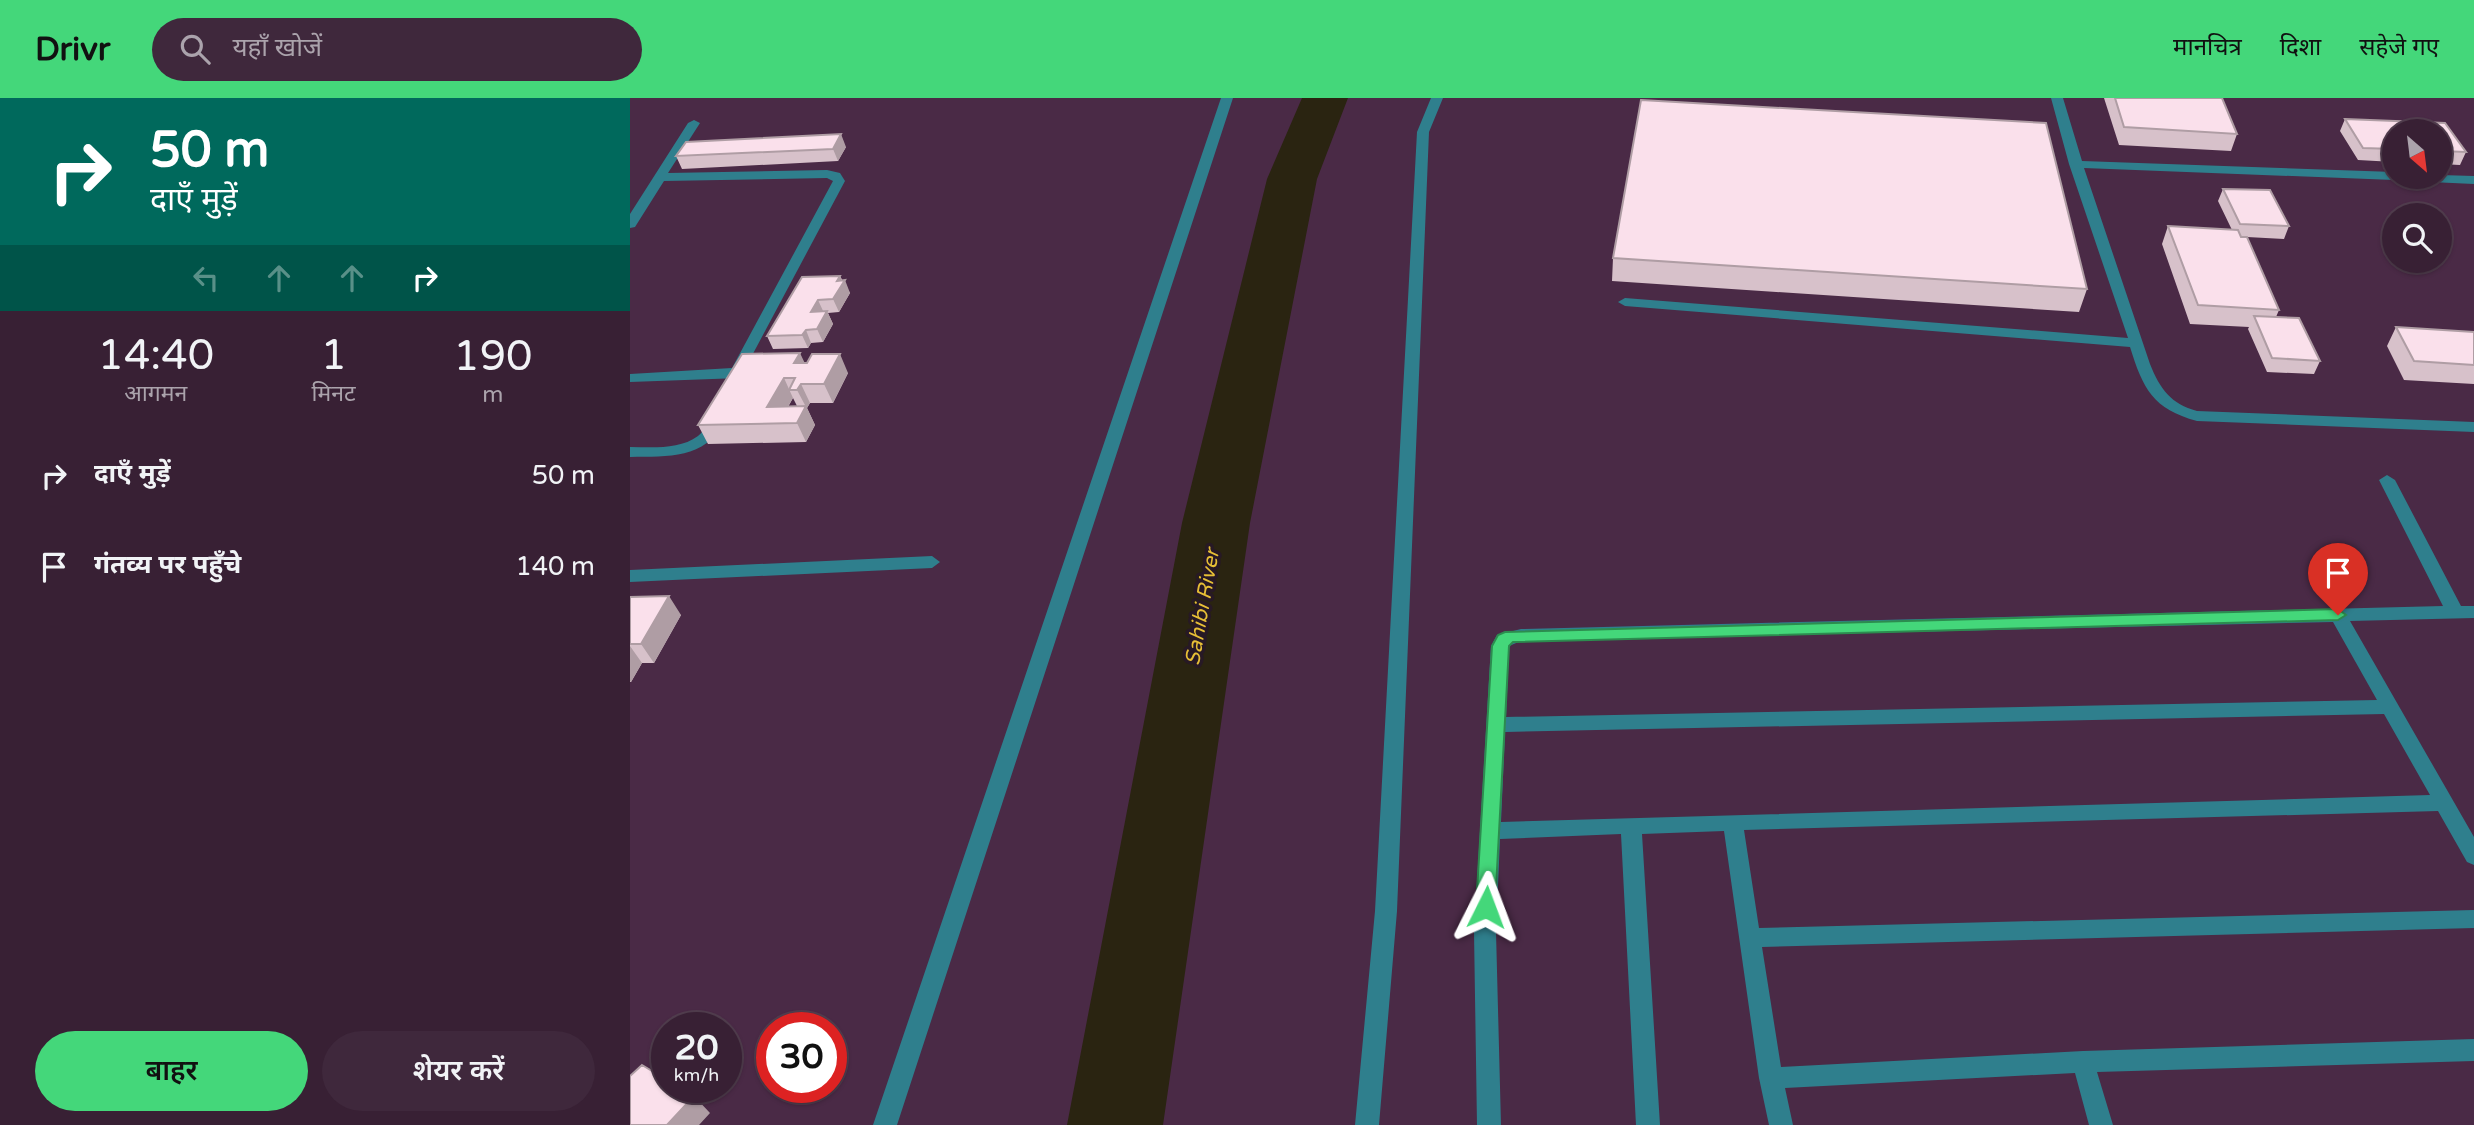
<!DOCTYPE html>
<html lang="hi">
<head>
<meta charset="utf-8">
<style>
	:root { --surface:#382034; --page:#3f283c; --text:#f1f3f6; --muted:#aba3ac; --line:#523e4f; --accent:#44d77a }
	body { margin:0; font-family:"Varela Round","Noto Sans Devanagari",sans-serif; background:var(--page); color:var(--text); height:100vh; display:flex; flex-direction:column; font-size:26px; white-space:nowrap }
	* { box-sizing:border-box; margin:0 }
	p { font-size:23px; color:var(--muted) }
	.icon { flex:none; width:38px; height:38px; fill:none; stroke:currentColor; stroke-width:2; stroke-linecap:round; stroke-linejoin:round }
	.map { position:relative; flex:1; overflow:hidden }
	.drawer { display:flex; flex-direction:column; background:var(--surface); width:630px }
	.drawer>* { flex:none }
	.top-card { background:#00695c; color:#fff; overflow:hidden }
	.needle { width:46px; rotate:152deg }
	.tools { position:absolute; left:1752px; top:21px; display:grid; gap:14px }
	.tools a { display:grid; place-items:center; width:70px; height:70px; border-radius:50%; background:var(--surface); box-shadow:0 2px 5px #0004,0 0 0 2px var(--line); font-size:35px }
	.speed { position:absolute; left:21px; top:914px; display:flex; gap:14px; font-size:35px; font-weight:700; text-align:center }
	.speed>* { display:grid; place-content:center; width:91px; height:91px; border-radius:50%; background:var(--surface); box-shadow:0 2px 5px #0004,0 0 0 2px var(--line); line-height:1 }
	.speed small { font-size:18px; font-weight:400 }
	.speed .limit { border:10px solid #d22; background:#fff; color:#111 }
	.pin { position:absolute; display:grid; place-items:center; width:60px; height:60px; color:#fff; margin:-72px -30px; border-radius:50% 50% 50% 0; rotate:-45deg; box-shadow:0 0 7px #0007 }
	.pin .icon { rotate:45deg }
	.me { position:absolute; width:77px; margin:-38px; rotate:3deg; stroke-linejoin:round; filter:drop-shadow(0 0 5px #0008) }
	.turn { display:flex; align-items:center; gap:24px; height:147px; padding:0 35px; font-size:32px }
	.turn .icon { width:91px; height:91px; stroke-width:2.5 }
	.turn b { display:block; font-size:49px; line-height:60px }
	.lanes { display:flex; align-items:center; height:66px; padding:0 35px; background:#0003; justify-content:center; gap:35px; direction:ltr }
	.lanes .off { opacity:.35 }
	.eta { display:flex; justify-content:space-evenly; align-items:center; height:119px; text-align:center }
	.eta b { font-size:42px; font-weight:600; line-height:49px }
	.cta { display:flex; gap:14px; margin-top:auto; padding:14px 35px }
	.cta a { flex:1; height:80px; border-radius:42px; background:var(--accent); color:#111; font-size:28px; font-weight:600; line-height:80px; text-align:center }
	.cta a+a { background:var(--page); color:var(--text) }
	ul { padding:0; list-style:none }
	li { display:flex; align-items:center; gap:21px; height:91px; padding:0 35px }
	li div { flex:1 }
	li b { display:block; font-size:26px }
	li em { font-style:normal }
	header { display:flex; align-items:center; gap:42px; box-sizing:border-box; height:98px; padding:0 35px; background:var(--accent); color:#111 }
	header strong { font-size:33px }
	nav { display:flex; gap:38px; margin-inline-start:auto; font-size:24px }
	.search { width:490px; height:63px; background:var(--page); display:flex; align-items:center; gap:18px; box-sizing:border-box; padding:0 24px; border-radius:38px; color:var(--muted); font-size:26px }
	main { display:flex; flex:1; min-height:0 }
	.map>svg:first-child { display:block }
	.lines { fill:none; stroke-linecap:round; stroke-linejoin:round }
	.river { fill:#2a2411; fill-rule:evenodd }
	.minor { fill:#2f7f8d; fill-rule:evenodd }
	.wall { fill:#d7c1ca; fill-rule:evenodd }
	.shaded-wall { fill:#af9da4 }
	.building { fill:#fae0eb; stroke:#af9da4; stroke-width:2 }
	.route { fill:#44d77a; stroke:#2c8c4f; stroke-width:2 }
	.labels { text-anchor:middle; stroke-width:7; stroke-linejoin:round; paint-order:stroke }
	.water-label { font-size:21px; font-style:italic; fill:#e7bf36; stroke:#271925 }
</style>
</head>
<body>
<header>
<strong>Drivr</strong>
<div class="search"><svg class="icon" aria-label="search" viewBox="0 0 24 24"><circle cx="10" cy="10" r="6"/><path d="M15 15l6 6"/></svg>यहाँ खोजें</div>
<nav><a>मानचित्र</a><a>दिशा</a><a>सहेजे गए</a></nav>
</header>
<main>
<section class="drawer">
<div class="top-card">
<div class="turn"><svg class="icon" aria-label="right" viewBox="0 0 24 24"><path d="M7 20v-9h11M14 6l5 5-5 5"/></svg><div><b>50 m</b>दाएँ मुड़ें</div></div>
<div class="lanes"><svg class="icon off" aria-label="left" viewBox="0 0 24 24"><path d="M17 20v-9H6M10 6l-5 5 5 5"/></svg><svg class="icon off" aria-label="ahead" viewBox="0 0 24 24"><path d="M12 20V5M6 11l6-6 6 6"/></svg><svg class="icon off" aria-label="ahead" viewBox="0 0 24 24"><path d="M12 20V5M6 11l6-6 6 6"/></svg><svg class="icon" aria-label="right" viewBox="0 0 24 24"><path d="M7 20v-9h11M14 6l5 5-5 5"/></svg></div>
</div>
<div class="eta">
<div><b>14:40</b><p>आगमन</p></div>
<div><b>1</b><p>मिनट</p></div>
<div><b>190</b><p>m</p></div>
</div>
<ul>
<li><svg class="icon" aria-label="right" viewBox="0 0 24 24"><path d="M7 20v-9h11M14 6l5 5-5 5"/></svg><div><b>दाएँ मुड़ें</b></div><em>50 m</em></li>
<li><svg class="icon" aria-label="arrive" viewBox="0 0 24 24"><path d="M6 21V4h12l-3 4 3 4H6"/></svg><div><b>गंतव्य पर पहुँचे</b></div><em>140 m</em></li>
</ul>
<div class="cta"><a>बाहर</a><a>शेयर करें</a></div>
</section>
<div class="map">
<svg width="1844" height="1027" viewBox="0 0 1844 1027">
	<rect width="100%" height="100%" fill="#4a2a46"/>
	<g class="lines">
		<!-- river -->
		<path class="river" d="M672,0h46l-31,81 -67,344 -87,602h-96l115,-602 85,-344z"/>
		<!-- minor -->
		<path class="minor" d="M591,0h12l-336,1027h-24z
			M801,0h12l-14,34 -32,779 -18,214h-24l20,-214 42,-779z
			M1421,0h12l19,63 312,11v5h6l-6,3 -310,-12 66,196c10,25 21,40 47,47l277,11v10l-277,-11c-44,-12 -54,-32 -67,-74l-505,-41 -7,-4 7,-4 503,40 -59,-174z
			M64,22l6,3 -32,50 159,-3 13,3 5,8 -105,197 -110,4v-8l102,-6 101,-187 -6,-3 -163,3 -29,46 -5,1v-14l58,-91z
			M1810,77l34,1v8l-65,-3 -6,-4z
			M87,318l8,5c-21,39 -56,35 -95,36v-10c22,0 49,3 68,-11 8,-6 9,-17 19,-20z
			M1757,377l8,5 66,126h13v12l-124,3 124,216v28l-7,-3 -29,-51 -694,19 15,98 715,-18v18l-712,19 19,120 302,-16 391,-12v22l-377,11 16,53h-24l-14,-52 -290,15 8,37h-24l-10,-47 -35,-247 -82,3 18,291h-24l-15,-291 -121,5 -4,93 5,193h-24l-3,-193 17,-286 6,-11 24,-6 922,-23 -64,-126zM1703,524l44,78 -871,17 3,-71 12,-5zM1754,616l46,81 -929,27 4,-90z
			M302,458l8,6 -8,6 -302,14v-12z"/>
	</g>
	<!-- wall -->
	<path class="wall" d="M1474,0h118l15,36 -6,17 -112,-6z
		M1715,21l100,4 21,29 -6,13 -20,-1v-33h-46v31l-36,-2 -18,-29z
		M216,49l-8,14 -156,8 -6,-13z
		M1593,91l66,37 -5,13 -37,-2 32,73 -3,7 44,44 -6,13 -47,-2 -19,-43 1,-2 -59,-3 -28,-80 6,-18 64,4 -14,-29z
		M983,160l474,31 -8,23 -467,-31z
		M210,178l10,17 -11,19 -11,1 5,11 -10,18 -12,1 -3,5 -35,1 -6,-13z
		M1766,229l78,5v52l-70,-4 -17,-34z
		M175,265l43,10 -15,30h-23l-3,5 8,17 -9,17 -98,2 -10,-19zM163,300l4,8 -9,1z
		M0,499l51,18 -27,48h-12l-11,19h-1z"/>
	<!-- shaded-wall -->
	<path class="shaded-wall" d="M211,36l5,13 -8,14 -5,-12z
		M210,178l3,8 2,-4 5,13 -11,19 -6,-13 4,-18z
		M188,202l6,13 -13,-1z
		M197,213l6,13 -10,18 -6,-13z
		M176,232l5,13 -3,5 -6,-13z
		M170,255l9,19 -15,-9z
		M210,256l8,19 -15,30 -9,-19z
		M154,280l9,20 -15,25 -11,-16z
		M171,286l9,19 -3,5 8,17 -9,17 -9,-19 9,-16 -9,-17z
		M39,498l12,19 -27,48 -13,-19z
		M0,548l12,17 -11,19 -1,-1z
		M64,998l16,17 -11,12h-32z"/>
	<!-- building -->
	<path class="building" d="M1485,0h107l15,36 -113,-7z
		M1011,2l405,23 41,166 -474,-31z
		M1715,21l100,4 21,29 -26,-1v-20h-46v18l-31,-1z
		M211,36l-8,15 -157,7 10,-14z
		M1593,91l47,1 19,36 -49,-2z
		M1538,128l70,4 3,7h6l32,73 -81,-5z
		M210,178l-3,5 8,-1 -12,19 -15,1 -7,12 16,-1 -10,18 -11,1 -4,5 -35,1 35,-59z
		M1624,218l45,2 21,43 -48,-3z
		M1766,229l78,5v33l-60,-4z
		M170,255l-6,10h13l5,-9h28l-16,30h-23l-4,6h-8l6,-12h-11l-17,29 39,-1 -9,17 -99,2 44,-71z
		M39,498l-28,48h-11v-47z
		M12,967l25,15v7h11l16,9 -27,29h-37v-49z"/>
	<!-- route -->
	<path class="route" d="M1708,511l8,6 -8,5 -825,22 -4,4 -14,261 -2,6 -7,2 -7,-2 -3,-6 16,-261 6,-11 7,-3z"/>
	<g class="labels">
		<!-- water labels -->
		<g class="water-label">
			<text transform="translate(572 509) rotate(-80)" y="7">Sahibi River</text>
		</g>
	</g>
</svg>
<div class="tools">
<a><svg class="needle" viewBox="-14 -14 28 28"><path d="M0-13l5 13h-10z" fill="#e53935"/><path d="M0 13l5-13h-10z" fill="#aba3ac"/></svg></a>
<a><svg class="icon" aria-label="search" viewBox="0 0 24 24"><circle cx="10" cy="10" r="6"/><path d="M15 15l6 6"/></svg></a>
</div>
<div class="speed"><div>20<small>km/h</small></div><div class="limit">30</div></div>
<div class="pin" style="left:1708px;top:517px;background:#d93025"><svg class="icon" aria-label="arrive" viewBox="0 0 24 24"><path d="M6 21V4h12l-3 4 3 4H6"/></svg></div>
<svg class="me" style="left:856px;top:809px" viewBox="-20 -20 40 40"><path d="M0-17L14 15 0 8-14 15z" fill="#44d77a" stroke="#fff" stroke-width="4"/></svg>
</div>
</main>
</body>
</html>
